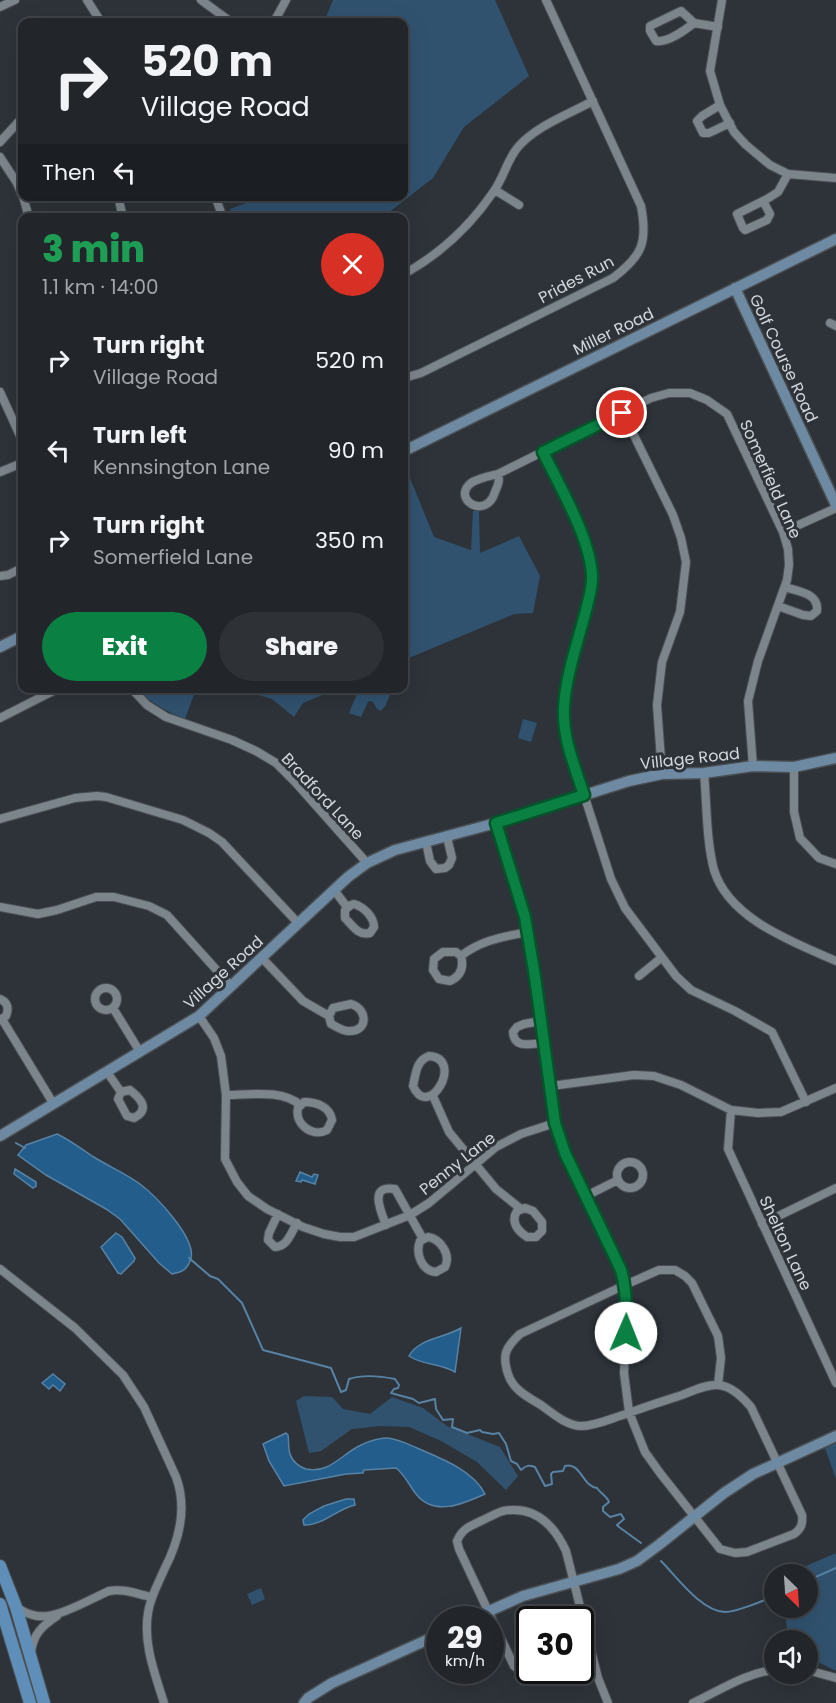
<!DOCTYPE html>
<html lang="en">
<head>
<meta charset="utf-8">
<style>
	:root { --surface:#22262b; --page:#2e3237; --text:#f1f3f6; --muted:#a2a5a9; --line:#3f4347; --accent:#0b8043 }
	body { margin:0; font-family:Poppins,sans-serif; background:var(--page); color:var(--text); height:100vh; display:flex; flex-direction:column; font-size:22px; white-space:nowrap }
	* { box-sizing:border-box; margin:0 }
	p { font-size:20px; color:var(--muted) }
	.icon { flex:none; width:33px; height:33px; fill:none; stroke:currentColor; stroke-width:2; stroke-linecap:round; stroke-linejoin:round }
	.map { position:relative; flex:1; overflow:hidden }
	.details { position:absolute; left:18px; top:213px; width:390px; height:480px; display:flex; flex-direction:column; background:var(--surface); border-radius:12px; box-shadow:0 6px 24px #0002,0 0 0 2px var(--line) }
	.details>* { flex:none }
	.guide { position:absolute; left:18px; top:18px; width:390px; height:183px; border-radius:12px; box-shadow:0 6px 24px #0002,0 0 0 2px var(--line); background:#22262b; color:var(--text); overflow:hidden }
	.needle { width:39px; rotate:155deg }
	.controls { position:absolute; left:764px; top:1564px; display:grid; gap:12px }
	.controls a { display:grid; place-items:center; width:54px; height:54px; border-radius:50%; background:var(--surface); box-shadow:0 6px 24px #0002,0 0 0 2px var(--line); font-size:30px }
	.speed { position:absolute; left:426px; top:1606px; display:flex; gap:12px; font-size:30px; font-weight:700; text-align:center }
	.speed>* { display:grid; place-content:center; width:78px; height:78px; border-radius:50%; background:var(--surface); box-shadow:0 6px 24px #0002,0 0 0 2px var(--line); line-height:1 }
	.speed small { font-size:15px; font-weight:400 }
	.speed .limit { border:3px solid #111; border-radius:9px; background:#fff; color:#111 }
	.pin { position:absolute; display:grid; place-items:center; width:51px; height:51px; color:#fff; margin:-26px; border:3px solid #fff; border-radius:50%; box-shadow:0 2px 6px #0007 }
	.me { position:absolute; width:66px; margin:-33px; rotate:1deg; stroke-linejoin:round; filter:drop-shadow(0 0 4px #0008) }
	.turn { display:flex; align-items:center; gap:21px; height:126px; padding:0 24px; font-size:27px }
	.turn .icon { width:78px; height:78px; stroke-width:2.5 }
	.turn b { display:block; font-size:42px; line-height:51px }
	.then { display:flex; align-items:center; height:57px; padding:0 24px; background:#0003; gap:12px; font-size:22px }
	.round { display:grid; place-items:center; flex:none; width:63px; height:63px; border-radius:32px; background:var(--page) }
	.head { display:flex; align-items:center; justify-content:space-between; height:102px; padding:0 24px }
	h1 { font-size:36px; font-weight:800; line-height:45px; color:#1e9e55 }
	.primary-button { display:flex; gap:12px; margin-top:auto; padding:12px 24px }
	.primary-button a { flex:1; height:69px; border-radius:36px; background:var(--accent); color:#fff; font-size:24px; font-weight:800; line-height:69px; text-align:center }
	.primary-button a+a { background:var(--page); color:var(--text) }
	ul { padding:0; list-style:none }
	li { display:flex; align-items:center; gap:18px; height:90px; padding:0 24px }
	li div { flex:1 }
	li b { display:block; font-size:22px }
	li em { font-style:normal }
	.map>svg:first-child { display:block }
	.green { fill:#31526f }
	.water { fill:#235d8c; stroke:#5882a4; stroke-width:1.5 }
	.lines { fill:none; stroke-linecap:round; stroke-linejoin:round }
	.stream { stroke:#5882a4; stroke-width:2 }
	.street-casing { stroke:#4a5054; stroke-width:10 }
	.secondary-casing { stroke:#4a5054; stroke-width:13 }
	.primary-casing { stroke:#4a5054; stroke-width:14 }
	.street { stroke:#7d858c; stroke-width:8 }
	.secondary { stroke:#6e8aa2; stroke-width:10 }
	.primary { stroke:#5f8fb8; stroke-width:12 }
	.route-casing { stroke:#07532c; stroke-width:15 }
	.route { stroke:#0b8043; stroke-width:10 }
	.labels { text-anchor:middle; stroke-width:6; stroke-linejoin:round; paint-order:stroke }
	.street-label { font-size:16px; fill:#d3d7db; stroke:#2d3339 }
</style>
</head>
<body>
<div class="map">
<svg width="836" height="1703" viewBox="0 0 836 1703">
	<rect width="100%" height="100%" fill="#2d3339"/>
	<!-- green -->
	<path class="green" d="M333,0h162l34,76 -65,51 -31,51 -50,39h-149l-4,-8 32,-12 142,-1v-174h-80z
		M404,463l30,74 37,13 2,-39h6l1,42 39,-17 21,40 -7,37 -19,1 -110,46z
		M136,689h60l-11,30c-19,-8 -34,-16 -49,-30z
		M237,689h-1h101l-34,14 -9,14 -22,-18z
		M379,690l11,4 -4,11 -5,6 -4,-2 -4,-7 -3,-1 -2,1 -7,15 -12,-4 8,-19z
		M523,719l14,4 -6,19 -13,-4z
		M304,1396l28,1 11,12 27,5 22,-17 31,11 24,18 53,21 18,29 -12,14 -29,-28 -36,-21 -32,-14 -29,-1 -28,3 -31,22 -12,2 -13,-52z
		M836,1443v36l-11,-31z
		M836,1553v118l-24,-12h-5v-18h-18l-5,-33h23v-33h-22z
		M261,1588l4,11 -13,6 -5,-11z"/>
	<!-- water -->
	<path class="water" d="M57,1134c13,6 23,14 35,22 16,10 33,17 48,28 16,12 56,54 51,74 -3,11 -8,14 -19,16l-13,-11 -39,-44 -14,-10 -60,-34 -28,-20 8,-10z
		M15,1169l21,13v4l-3,2 -19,-14z
		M300,1172l12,5 2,-3 4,1 -3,9 -13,-4 -1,2 -5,-1z
		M116,1233l6,4 13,21 -1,3 -13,13 -3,-1 -17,-26z
		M461,1328l-6,44c-15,-9 -31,-6 -46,-16 10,-18 36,-18 52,-28z
		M53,1374l12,10 -5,7 -7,-6 -4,4 -7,-6z
		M286,1433l2,2c1,6 0,13 2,19 2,7 9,13 16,15 23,5 35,-14 53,-23 7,-4 20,-8 27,-8 10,0 22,6 31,10 23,10 56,22 68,46 -22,10 -51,23 -69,0 -7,-9 -11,-19 -20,-26l-32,2 -1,3 -17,1 -62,12 -15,-25 -6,-17z
		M346,1499h8l1,6c-18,4 -33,21 -51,20l-1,-5 6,-6 15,-8z"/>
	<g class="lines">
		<!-- stream -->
		<path class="stream" d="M16,1143l9,5
			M189,1258l21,18 8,3 24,24 21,47 68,18 10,24 5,-2 3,-11c15,-5 31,-3 46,0l4,6 -1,3 -4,1 -3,4 22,6 6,4 16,-4 1,10 7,11 10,-1 -1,8 15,6 13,-3 2,2 11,2 6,-1 7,11 5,17 6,3 4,6c5,-5 8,-5 14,-3l10,19 7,-2 -1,-10 2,-2 10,-1 2,-5c16,-4 17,20 32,22 3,5 10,8 12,14l-6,5v4l7,6 11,-3 3,5 -7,6 2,2 22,16
			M661,1561c16,16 40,50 64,51 11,0 38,-11 49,-16
			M807,1581l29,-13"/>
		<defs>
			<path id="street" d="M87,0l14,22
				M201,0l30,22
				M722,0l-12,71 10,34 14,27 12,13 24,20 18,9 48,4
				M0,7l15,-7
				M274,22l12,-22
				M694,23c-9,7 -26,20 -38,18l-6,-10v-5l31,-15 13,12 24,4
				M720,105l-18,11 -5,5 6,12h6l21,-10
				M0,142l22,-24v-6
				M0,157l17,26 5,12
				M495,190l24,15
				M23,196l6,22
				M118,196l5,22
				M215,196l8,22
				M763,201l7,13 -3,6 -22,10 -2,-2 -6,-14 30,-15 11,-7 10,-18
				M404,274c36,-20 67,-49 90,-83 10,-14 13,-31 24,-44 18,-21 51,-33 75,-46
				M830,323l6,3
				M404,378l17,-5 192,-95c29,-22 35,-35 28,-72l-95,-206
				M0,392l22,48
				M623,413l50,102 8,23 5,24 -6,50 -18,50 -5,43 5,69
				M543,452l42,89 6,24 1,14 -2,16 -21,84 -5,30 2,29 45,141 14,29 51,68 15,14 44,21 37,21 34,70
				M0,472l22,-9
				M498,474c2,7 0,11 -3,18 -9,29 -44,7 -24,-9 7,-5 19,-7 27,-9l153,-76 18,-5h21l17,7 20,14 56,118 5,17 1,16 -2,15 -29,81 -10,40 5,65
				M783,532l53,-24
				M0,576l8,-1 14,-7
				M778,606l25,9 8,1 6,-5c2,-18 -18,-19 -32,-24
				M131,688l16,17 19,12 66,23 24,11 20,12 20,20 71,80
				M0,718l59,-30
				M794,767v45l6,26 19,20 17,6
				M704,773c3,31 2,66 10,97 15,49 79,72 122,91
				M0,819l75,-21 22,-2 9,1 77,23 26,13 13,9 76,81
				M496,823l29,94 10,60 20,146 10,30 56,117 4,15 2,29 -3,59 5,39 16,40 15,21 60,76 15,4 12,-1 47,-18c7,-5 9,-10 8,-19l-51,-108c-8,-9 -19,-21 -33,-22 -12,-1 -25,6 -36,10 -18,6 -38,12 -56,19 -14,4 -30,12 -45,12 -14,0 -29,-13 -40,-21 -13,-8 -28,-15 -33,-31 -6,-19 -3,-26 12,-40l105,-49 34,-15h16l10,6 7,7 26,53 3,22 -3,27
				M426,842l4,19 6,8 9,-1 4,-3 3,-7 -5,-21
				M334,890l13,17
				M354,904c10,3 20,13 20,23l-4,6c-12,3 -18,-8 -25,-15v-8l6,-5z
				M0,907l38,7 19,-4 39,-13h18l35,9 18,9 64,71
				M443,952h13l5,4c3,11 0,20 -11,25l-11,-2 -6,-9 1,-11z
				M461,956c20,-16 42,-19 66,-24
				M262,958l41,43 26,15
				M639,976l22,-18
				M95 999a11 11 0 1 1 22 0a11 11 0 1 1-22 0Z
				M0,999c8,3 9,10 6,17l-6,4
				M351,1004c17,5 17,27 -1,27 -6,1 -13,-4 -19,-7l-2,-8 4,-8z
				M113,1008l27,44
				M199,1016l15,22 7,18 5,39 -1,64 12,23 11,14 19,13 36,18 21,7 16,3h14l56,-22 19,-12 67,-56 25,-13 34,-11
				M2,1019l51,84
				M541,1021l-17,3 -7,3 -4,5c1,17 17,12 30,11
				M429,1056c36,2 0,66 -16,30 3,-13 3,-25 16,-30z
				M107,1072l14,20
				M551,1086l83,-11 20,1 27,9 50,25 27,3 23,-1 55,-24
				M130,1090c10,8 21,19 4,28l-7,-2 -9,-17 3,-7z
				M226,1095c23,0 56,-6 74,10
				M433,1096l16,36 47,57 25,20
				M304,1102c13,0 26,5 28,18l-5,10c-14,8 -33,-6 -29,-22z
				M731,1110l-3,39 108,234
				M617 1175a13 13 0 1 1 26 0a13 13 0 1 1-26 0Z
				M586,1196l32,-16
				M525,1208l8,3 9,11v9l-6,6h-9c-9,-6 -17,-15 -10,-26z
				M278,1214l-9,19 -1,7 7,7c12,0 16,-14 22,-24
				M762,1224l74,-36
				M386,1225c-5,-13 -18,-41 9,-36l28,50
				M428,1237c13,2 23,18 17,30l-9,5c-14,-1 -21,-18 -16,-31z
				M0,1269l75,59 48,47 21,32 32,70c12,32 3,64 -12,93 -6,14 -14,28 -16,43 -5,31 7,61 16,90
				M16,1607c5,3 11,7 17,8 20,7 57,-16 76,-24 14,-3 28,3 42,6
				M31,1653c2,-19 11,-27 26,-37
				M580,1661l12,-5
				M807,1670l29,8
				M559,1671c-17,8 -30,8 -45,-5l-55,-117 -2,-8c5,-12 13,-15 24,-20 7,-3 15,-8 22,-10 32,-6 51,14 63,40l32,127 10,25
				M693,1703c26,-12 52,-30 81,-33"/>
			<path id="secondary" d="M735,288l101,217
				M404,451l432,-212
				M0,647l22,-11
				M0,1136l199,-120 149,-139 19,-14 28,-13 101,-27 133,-42 33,-7 42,-1 49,-7 41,1 42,-9
				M469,1620l54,-24 96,-27 18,-8 23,-17 64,-51 29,-19 83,-38
				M304,1703l4,-5 24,-15 108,-49"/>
			<path id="primary" d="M0,1566l16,41 28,96
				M0,1604l30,99"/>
		</defs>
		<!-- street casing -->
		<use href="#street" class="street-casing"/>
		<!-- secondary casing -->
		<use href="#secondary" class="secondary-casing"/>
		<!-- primary casing -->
		<use href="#primary" class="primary-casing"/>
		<!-- street -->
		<use href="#street" class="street"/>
		<!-- secondary -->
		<use href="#secondary" class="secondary"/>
		<!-- primary -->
		<use href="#primary" class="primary"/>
	</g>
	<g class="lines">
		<defs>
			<path id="route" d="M622,413l-79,39c16,33 49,89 49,126 0,12 -4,24 -7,36 -8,30 -19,62 -21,93 -2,30 11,60 20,88l-88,28 29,94 10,60 20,146 10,30 56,117c6,21 6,42 5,63"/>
		</defs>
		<!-- route casing -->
		<use href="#route" class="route-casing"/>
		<!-- route -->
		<use href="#route" class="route"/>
	</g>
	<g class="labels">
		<!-- street labels -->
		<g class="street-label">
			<text transform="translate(576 279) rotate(-28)" y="6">Prides Run</text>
			<text transform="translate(613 331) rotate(-26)" y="6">Miller Road</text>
			<text transform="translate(784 358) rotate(65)" y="6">Golf Course Road</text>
			<text transform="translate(771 479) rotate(66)" y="6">Somerfield Lane</text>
			<text transform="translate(690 758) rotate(-6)" y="6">Village Road</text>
			<text transform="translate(323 796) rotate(47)" y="6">Bradford Lane</text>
			<text transform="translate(223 972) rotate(-42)" y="6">Village Road</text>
			<text transform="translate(457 1163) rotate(-38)" y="6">Penny Lane</text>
			<text transform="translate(786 1243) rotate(65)" y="6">Shelton Lane</text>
		</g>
	</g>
</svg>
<div class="controls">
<a><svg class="needle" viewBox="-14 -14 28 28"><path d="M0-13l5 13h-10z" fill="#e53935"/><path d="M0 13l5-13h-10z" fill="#a2a5a9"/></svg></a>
<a><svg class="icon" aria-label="sound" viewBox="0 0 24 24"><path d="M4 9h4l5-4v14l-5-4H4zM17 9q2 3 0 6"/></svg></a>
</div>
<div class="speed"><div>29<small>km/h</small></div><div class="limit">30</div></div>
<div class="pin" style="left:622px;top:413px;background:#d93025"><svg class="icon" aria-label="arrive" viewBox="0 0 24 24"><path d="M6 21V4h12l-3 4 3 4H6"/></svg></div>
<svg class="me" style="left:626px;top:1333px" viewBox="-20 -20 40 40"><circle r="19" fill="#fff"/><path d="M0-13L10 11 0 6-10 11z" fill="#0b8043"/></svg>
<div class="guide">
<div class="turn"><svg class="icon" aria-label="right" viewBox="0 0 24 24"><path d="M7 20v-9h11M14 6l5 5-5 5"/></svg><div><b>520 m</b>Village Road</div></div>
<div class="then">Then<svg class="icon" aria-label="left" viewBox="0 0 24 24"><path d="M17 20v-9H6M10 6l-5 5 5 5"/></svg></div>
</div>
<section class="details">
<div class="head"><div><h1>3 min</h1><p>1.1 km · 14:00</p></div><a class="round" style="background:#d93025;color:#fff"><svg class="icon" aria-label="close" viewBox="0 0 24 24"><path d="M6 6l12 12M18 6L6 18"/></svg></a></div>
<ul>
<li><svg class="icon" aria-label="right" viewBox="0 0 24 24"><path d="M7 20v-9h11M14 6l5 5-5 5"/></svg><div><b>Turn right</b><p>Village Road</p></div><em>520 m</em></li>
<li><svg class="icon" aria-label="left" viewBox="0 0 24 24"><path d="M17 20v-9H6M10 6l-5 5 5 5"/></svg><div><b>Turn left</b><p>Kennsington Lane</p></div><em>90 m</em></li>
<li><svg class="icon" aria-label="right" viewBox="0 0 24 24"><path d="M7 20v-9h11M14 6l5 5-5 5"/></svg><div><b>Turn right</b><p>Somerfield Lane</p></div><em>350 m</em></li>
</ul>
<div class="primary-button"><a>Exit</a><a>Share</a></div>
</section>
</div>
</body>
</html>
